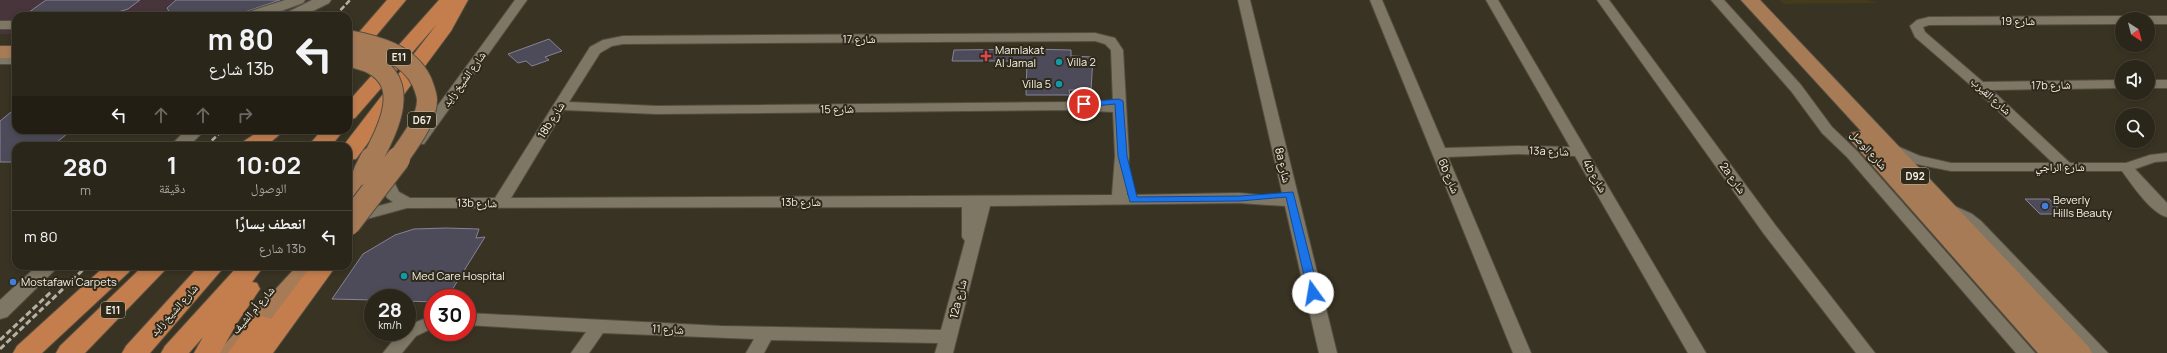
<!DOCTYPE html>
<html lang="ar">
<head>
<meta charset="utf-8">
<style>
	:root { --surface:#2b261a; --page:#373227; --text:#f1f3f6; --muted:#a6a5a2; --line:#474339 }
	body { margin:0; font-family:Manrope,"Noto Naskh Arabic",sans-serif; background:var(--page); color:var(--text); direction:rtl; height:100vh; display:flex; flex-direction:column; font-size:15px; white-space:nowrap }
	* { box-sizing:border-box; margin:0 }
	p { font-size:13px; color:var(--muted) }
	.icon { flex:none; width:22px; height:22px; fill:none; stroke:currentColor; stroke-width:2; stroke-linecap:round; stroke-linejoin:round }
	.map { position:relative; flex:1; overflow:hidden; direction:ltr }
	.panel { position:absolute; left:12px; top:142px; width:340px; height:128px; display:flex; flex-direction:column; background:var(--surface); border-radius:12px; box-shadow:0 2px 6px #0003,0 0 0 1px var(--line); direction:rtl }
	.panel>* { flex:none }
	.top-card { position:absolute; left:12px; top:12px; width:340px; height:122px; border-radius:12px; box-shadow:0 2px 6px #0003,0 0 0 1px var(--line); direction:rtl; background:#2b261a; color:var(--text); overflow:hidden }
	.needle { width:26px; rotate:144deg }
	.buttons { position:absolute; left:2115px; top:12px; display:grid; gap:8px }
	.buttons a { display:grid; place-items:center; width:40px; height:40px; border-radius:50%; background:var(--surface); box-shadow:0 2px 6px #0003,0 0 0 1px var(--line); font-size:20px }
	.speed { position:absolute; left:364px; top:289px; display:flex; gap:8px; font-size:20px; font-weight:700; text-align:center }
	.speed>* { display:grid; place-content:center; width:52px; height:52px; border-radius:50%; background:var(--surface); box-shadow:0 2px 6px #0003,0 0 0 1px var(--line); line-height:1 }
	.speed small { font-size:10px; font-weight:400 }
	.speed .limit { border:6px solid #d22; background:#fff; color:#111 }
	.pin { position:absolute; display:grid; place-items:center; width:34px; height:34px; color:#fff; margin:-17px; border:2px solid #fff; border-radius:50%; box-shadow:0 1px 4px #0007 }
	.me { position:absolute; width:44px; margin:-22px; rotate:347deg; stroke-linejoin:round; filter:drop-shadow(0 0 3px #0008) }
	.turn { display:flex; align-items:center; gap:14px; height:84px; padding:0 12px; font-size:18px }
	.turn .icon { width:52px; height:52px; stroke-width:2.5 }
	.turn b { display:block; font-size:28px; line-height:34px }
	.lanes { display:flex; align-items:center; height:38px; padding:0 12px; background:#0003; justify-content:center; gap:20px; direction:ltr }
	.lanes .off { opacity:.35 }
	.eta { display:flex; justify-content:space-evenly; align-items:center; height:68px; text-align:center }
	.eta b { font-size:24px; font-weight:700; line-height:28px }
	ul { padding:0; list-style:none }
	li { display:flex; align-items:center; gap:12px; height:52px; padding:0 12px; border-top:1px solid var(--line) }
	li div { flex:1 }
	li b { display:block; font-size:15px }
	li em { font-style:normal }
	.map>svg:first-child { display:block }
	.industrial { fill:#48353c }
	.sand { fill:#433b1b }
	.building { fill:#4d4a5a; stroke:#878396 }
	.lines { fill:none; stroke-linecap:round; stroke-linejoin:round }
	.minor-casing { stroke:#544e41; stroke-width:2 }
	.tertiary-casing { stroke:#544e41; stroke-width:2 }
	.primary-casing { stroke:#544e41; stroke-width:2 }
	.motorway-casing { stroke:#544e41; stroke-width:2 }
	.minor { fill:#7e7765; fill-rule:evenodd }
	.tertiary { fill:#7e7765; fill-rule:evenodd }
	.primary { fill:#a87b57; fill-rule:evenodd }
	.motorway { fill:#c47e4e; fill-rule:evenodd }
	.rail-far1 { stroke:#b5b0a4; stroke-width:2.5; stroke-dasharray:5.5 2.5; stroke-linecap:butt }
	.rail { stroke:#b5b0a4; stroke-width:3; stroke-dasharray:6 3; stroke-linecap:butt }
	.primary-bridge-far1-casing { stroke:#544e41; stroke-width:22; stroke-linecap:butt }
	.primary-bridge-casing { stroke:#544e41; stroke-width:26; stroke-linecap:butt }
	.primary-bridge-far1 { stroke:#a87b57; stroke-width:20 }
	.primary-bridge { stroke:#a87b57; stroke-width:24 }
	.route { fill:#1a73e8; stroke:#114b97 }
	.health-dot { fill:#e0444e; stroke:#2f291a; stroke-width:1.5 }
	.culture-dot { fill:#0f9aa8; stroke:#2f291a; stroke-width:1.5 }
	.shop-dot { fill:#3f7fe0; stroke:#2f291a; stroke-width:1.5 }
	.labels { text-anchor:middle; stroke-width:4; stroke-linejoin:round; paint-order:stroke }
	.shield { fill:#2f291a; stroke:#bab5aa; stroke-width:1 }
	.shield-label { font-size:10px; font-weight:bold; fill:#f5f1e7 }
	.street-label { font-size:11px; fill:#f5f1e7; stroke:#2f291a }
	.poi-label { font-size:11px; fill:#f5f1e7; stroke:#2f291a; text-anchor:start }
</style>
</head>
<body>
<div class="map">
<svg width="2167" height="353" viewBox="0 0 2167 353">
	<rect width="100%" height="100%" fill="#393323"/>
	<!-- industrial -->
	<path class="industrial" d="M0,0h315l-19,16h-280v18h-16z"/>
	<!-- sand -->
	<path class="sand" d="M1779,0h89l9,3 -93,1z"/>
	<!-- building -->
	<path class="building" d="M46,0h94l-12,9 -23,7 -80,-1z
		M176,0h104l-35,12 -3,2 -70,2 -5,-8z
		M549,39l13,12 -17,6 4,3 -17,6 -6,-5 -8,2 -10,-9z
		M1029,49l42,1v6l22,1 -2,33h-22l1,5h-44l1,-34h-75l2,-11z
		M16,108v22h56l-20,16h-36v16h-16v-41z
		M2025,199h24l16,15h-25z
		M446,228l33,1 -3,9 9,-1 -38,61h-14v4l-26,-1v-3h-34v2l-41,-1 31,-45 32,-19 19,-6z"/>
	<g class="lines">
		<defs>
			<path id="minor" d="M515,0h12l-103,144h-10l-2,-3 2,-3z
				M1238,0h12l87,353h-18l-34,-147 -46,-3 -249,3 -37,147h-18l3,-10 -167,-3 -7,13h-18l8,-14 -151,-6 -14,20h-18l15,-21 -119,-7v-12l254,13 220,4 24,-89 -3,-4v-30l-555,1 -44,12 -6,-2 -2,-3 2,-3 36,-10 -6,-4 -7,-15 3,-3h10l6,12 11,6h85l95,-151 13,-7 20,-4 472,-3 20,5 8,12 6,106 -2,39 112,-2 44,4zM1095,41l10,3 6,6 2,54 -42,-2 -414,4 -88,-4 31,-49 12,-7 11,-2zM564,110l93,4 414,-4 42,2 2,44 -3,39 -601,3z
				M1370,0h12l63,148 73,-2 52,1 -84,-147h12l208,353h-18l-113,-197 -57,-2 -70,3 83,196h-18z
				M1597,0h12l167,226 99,127h-19l-92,-119z
				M1711,0h13l77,85 31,42 25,24 178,202h-19l-169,-196 -25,-24 -31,-42z
				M2122,16l6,3h-6v5l-193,1 -6,2 2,5 58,50 139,-2v8l-130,2 78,73h56l24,-8 17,-2v8l-12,1 -20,7 32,34v14c-16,-4 -35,-32 -45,-46h-171l-40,-8 -26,-13 -2,-3 2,-3 5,-1 30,13 31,7h102l-78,-74 -60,-52 -5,-11 7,-6 12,-3z
				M2148,16h19v8h-19v-5h-6z
				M2148,80h19v8h-19z
				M1948,203l24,11 9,7 127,132h-20l-119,-124c-7,-8 -24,-14 -29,-21l3,-3z
				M433,315v13l-17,8 -14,17h-19l17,-21h7v-6z"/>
			<path id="tertiary" d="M285,0h20l-2,3 -35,13h-25l2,-3z
				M312,0h19l-2,3 -26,13h-19l2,-3z
				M0,21h16v8h-16z
				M0,54h16v10h-16z
				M186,130h19l-16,16h-19z
				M37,266h22l-52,51 -7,2v-19z"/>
			<path id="primary" d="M1741,0h19l328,346 4,7h-54l-187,-212 -4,-4 4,-4 10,-2z
				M0,46h16v12h-16z
				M365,166l8,2 3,5 -20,27 -8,2c0,-16 -1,-31 17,-36z
				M297,266h26l-76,87h-28l4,-7z"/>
			<path id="motorway" d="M387,0h19l-51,61 -7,2v-18z
				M439,0h29l-17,31 -95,128 -8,1v-14h-5l94,-122 -82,94 -7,2v-18z
				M261,130h24l-19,16h-25l3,-5z
				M322,130h22l-13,16h-23z
				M105,266h27l-3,6 -87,81h-29l4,-7z
				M143,266h26l-84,87h-29l4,-7z
				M199,266h26l-75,87h-28l4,-7z
				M238,266h26l-12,16 5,1 3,6 -23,34 -17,30h-26l9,-16 -14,16h-28l4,-7z
				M311,266h25l-63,87h-45l25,-34 9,-3 9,3z"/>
		</defs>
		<!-- minor casing -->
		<use href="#minor" class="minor-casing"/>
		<!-- tertiary casing -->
		<use href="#tertiary" class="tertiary-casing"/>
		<!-- primary casing -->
		<use href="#primary" class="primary-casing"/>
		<!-- motorway casing -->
		<use href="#motorway" class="motorway-casing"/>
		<!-- minor -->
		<use href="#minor" class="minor"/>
		<!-- tertiary -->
		<use href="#tertiary" class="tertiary"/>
		<!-- primary -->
		<use href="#primary" class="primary"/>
		<!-- motorway -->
		<use href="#motorway" class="motorway"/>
		<!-- rail-far1 -->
		<path class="rail-far1" d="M335,16l15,-16
			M206,146l17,-16"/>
		<!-- rail -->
		<path class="rail" d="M0,340l51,-48
			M0,349l87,-83"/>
		<defs>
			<path id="primary-bridge-far1" d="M348,40c28,5 61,14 74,42 2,6 5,12 5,18 0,21 -19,44 -30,60
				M348,56c8,3 17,4 24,8 40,21 15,66 0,96"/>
			<path id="primary-bridge" d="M365,173l7,-14
				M348,224l50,-65"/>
		</defs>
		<!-- primary-bridge-far1 casing -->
		<use href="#primary-bridge-far1" class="primary-bridge-far1-casing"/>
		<!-- primary-bridge casing -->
		<use href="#primary-bridge" class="primary-bridge-casing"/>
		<!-- primary-bridge-far1 -->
		<use href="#primary-bridge-far1" class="primary-bridge-far1"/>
		<!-- primary-bridge -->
		<use href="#primary-bridge" class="primary-bridge"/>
	</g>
	<!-- route -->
	<path class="route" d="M1119,99l4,2 4,55 10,41 103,-1 53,-4 26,101 -2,2h-7l-2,-2 -22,-96 -46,4 -110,1 -12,-46 -3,-52 -31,3 -4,-3 4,-2z"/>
	<!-- markers -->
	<path class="health-dot" d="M984 50h4v4h4v4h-4v4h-4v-4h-4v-4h4z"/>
	<g class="culture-dot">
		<circle cx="1059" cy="62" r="4"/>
		<circle cx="1059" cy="84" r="4"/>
		<circle cx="404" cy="276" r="4"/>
	</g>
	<g class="shop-dot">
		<circle cx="2045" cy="206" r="4"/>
		<circle cx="13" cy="282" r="4"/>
	</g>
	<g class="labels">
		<!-- shield labels -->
		<g class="shield">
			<rect x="387" y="49" width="24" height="16" rx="3"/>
			<rect x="408" y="112" width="28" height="16" rx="3"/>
			<rect x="1901" y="168" width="28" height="16" rx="3"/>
			<rect x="101" y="302" width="24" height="16" rx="3"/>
		</g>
		<g class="shield-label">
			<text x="399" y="61">E11</text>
			<text x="422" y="124">D67</text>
			<text x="1915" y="180">D92</text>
			<text x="113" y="314">E11</text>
		</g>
		<!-- street labels -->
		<g class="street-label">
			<text x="2018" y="25">شارع 19</text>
			<text x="859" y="43">شارع 17</text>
			<text transform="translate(464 79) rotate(-54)" y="4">شارع الشيخ زايد</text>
			<text transform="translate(2051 85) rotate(-1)" y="4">17b شارع</text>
			<text transform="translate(1991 96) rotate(42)" y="4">شارع القيرب</text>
			<text transform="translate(837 109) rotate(-1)" y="4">شارع 15</text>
			<text transform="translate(551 120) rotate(-58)" y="4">18b شارع</text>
			<text transform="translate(1869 150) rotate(48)" y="4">شارع الوصل</text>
			<text transform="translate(1549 151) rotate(2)" y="4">13a شارع</text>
			<text transform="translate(1283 165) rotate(77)" y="4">8a شارع</text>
			<text x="2060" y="171">شارع الراجي</text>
			<text transform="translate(1449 176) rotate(67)" y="4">6b شارع</text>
			<text transform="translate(1595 176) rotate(60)" y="4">4b شارع</text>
			<text transform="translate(1733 178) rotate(54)" y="4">2a شارع</text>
			<text x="801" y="206">13b شارع</text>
			<text transform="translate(477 203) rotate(1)" y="4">13b شارع</text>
			<text transform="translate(958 299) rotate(-76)" y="4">12a شارع</text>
			<text transform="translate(174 310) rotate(-48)" y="4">شارع الشيخ زايد</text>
			<text transform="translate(253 310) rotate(-49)" y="4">شارع أم الشيف</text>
			<text transform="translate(668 329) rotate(3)" y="4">شارع 11</text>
		</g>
		<!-- poi labels -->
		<g class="poi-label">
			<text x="995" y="54">Mamlakat<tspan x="995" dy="13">Al Jamal</tspan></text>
			<text x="1067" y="66">Villa 2</text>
			<text x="1051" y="88" text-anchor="end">Villa 5</text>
			<text x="2053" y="204">Beverly<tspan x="2053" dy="13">Hills Beauty</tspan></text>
			<text x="412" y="280">Med Care Hospital</text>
			<text x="21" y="286">Mostafawi Carpets</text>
		</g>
	</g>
</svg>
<div class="buttons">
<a><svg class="needle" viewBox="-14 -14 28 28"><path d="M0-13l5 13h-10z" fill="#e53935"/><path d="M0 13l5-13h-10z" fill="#a6a5a2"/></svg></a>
<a><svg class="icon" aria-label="sound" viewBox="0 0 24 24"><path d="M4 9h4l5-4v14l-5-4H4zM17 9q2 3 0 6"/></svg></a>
<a><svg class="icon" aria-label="search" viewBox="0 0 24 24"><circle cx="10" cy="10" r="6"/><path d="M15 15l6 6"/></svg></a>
</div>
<div class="speed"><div>28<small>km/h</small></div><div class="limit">30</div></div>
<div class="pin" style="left:1084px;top:104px;background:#d93025"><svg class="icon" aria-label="arrive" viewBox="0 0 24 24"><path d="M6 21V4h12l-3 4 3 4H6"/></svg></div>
<svg class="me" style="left:1313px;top:293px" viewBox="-20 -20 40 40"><circle r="19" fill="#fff"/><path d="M0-13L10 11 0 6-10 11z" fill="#1a73e8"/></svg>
<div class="top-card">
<div class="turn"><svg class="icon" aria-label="left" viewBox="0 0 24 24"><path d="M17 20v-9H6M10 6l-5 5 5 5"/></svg><div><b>80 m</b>13b شارع</div></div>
<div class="lanes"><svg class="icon" aria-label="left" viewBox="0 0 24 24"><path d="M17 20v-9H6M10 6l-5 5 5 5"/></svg><svg class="icon off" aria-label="ahead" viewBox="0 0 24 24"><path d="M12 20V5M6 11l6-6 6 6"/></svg><svg class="icon off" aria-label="ahead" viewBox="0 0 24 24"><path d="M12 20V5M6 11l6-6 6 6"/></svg><svg class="icon off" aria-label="right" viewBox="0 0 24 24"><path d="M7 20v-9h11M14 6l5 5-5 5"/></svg></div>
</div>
<section class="panel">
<div class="eta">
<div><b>10:02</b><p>الوصول</p></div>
<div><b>1</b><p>دقيقة</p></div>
<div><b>280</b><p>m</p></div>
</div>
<ul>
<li><svg class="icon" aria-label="left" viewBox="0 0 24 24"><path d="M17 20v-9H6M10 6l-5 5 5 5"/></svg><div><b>انعطف يسارًا</b><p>13b شارع</p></div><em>80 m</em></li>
</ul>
</section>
</div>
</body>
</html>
